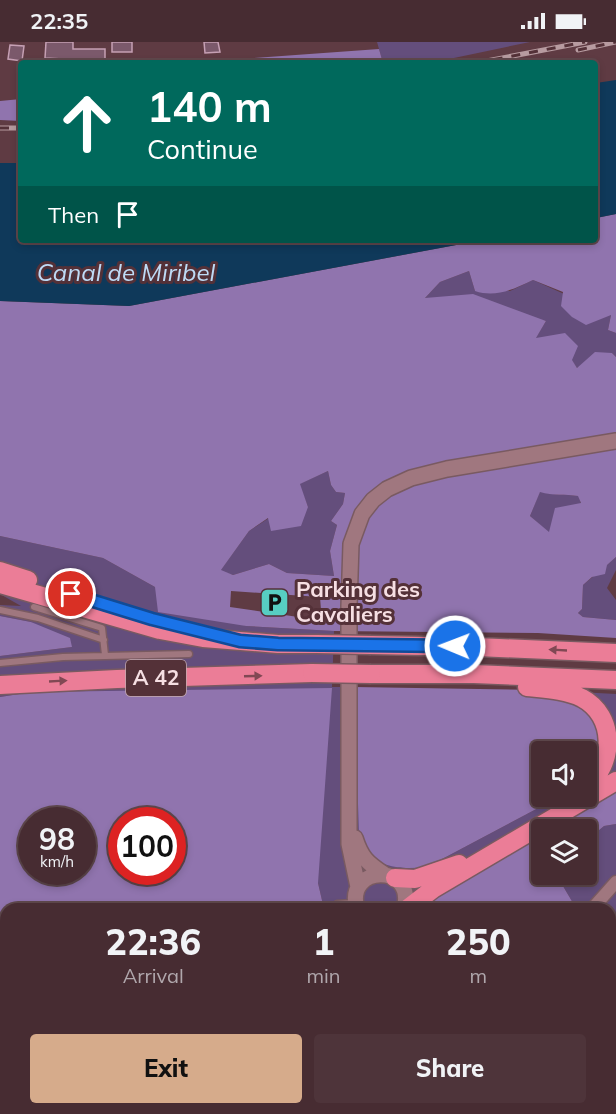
<!DOCTYPE html>
<html lang="en">
<head>
<meta charset="utf-8">
<style>
	:root { --surface:#472c32; --page:#4e343a; --text:#f1f3f6; --muted:#b0a7ac; --line:#5f484d; --accent:#d6ab8b }
	body { margin:0; font-family:Mulish,sans-serif; background:var(--page); color:var(--text); height:100vh; display:flex; flex-direction:column; font-size:22px; white-space:nowrap }
	* { box-sizing:border-box; margin:0 }
	p { font-size:20px; color:var(--muted) }
	.icon { flex:none; width:33px; height:33px; fill:none; stroke:currentColor; stroke-width:2; stroke-linecap:round; stroke-linejoin:round }
	.map { position:relative; flex:1; overflow:hidden }
	.sheet { position:absolute; left:0px; top:861px; width:616px; height:212px; display:flex; flex-direction:column; background:var(--surface); border-radius:18px 18px 0 0; box-shadow:0 3px 9px #0003,0 0 0 2px var(--line) }
	.sheet>* { flex:none }
	.banner { position:absolute; left:18px; top:18px; width:580px; height:183px; border-radius:6px; box-shadow:0 3px 9px #0003,0 0 0 2px var(--line); background:#00695c; color:#fff; overflow:hidden }
	.tools { position:absolute; left:531px; top:699px; display:grid; gap:12px }
	.tools a { display:grid; place-items:center; width:66px; height:66px; border-radius:6px; background:var(--surface); box-shadow:0 3px 9px #0003,0 0 0 2px var(--line); font-size:30px }
	.speed { position:absolute; left:18px; top:765px; display:flex; gap:12px; font-size:30px; font-weight:700; text-align:center }
	.speed>* { display:grid; place-content:center; width:78px; height:78px; border-radius:50%; background:var(--surface); box-shadow:0 3px 9px #0003,0 0 0 2px var(--line); line-height:1 }
	.speed small { font-size:15px; font-weight:400 }
	.speed .limit { border:9px solid #d22; background:#fff; color:#111 }
	.pin { position:absolute; display:grid; place-items:center; width:51px; height:51px; color:#fff; margin:-26px; border:3px solid #fff; border-radius:50%; box-shadow:0 2px 6px #0007 }
	.me { position:absolute; width:66px; margin:-33px; rotate:271deg; stroke-linejoin:round; filter:drop-shadow(0 0 4px #0008) }
	.turn { display:flex; align-items:center; gap:21px; height:126px; padding:0 30px; font-size:27px }
	.turn .icon { width:78px; height:78px; stroke-width:2.5 }
	.turn b { display:block; font-size:42px; line-height:51px }
	.then { display:flex; align-items:center; height:57px; padding:0 30px; background:#0003; gap:12px; font-size:22px }
	.eta { display:flex; justify-content:space-evenly; align-items:center; height:102px; text-align:center }
	.eta b { font-size:36px; font-weight:800; line-height:42px }
	.button { display:flex; gap:12px; margin-top:auto; padding:12px 30px }
	.button a { flex:1; height:69px; border-radius:6px; background:var(--accent); color:#111; font-size:24px; font-weight:800; line-height:69px; text-align:center }
	.button a+a { background:var(--page); color:var(--text) }
	.status { display:flex; justify-content:space-between; align-items:center; height:42px; padding:0 30px; background:var(--surface); direction:ltr }
	.status svg { height:16px; fill:currentColor }
	.map>svg:first-child { display:block }
	.green { fill:#644e7c }
	.forest { fill:#9074ae; fill-rule:evenodd }
	.water { fill:#0f395a }
	.building { fill:#7b596b; stroke:#c6a0b4; stroke-width:1.5 }
	.lines { fill:none; stroke-linecap:round; stroke-linejoin:round }
	.lane-casing { stroke:#795a61; stroke-width:9 }
	.street-casing { stroke:#795a61; stroke-width:15 }
	.secondary-casing { stroke:#795a61; stroke-width:18 }
	.highway-casing { stroke:#795a61; stroke-width:21 }
	.lane { stroke:#a0777f; stroke-width:6 }
	.street { stroke:#a0777f; stroke-width:12 }
	.secondary { stroke:#a0777f; stroke-width:15 }
	.highway { stroke:#eb7d97; stroke-width:18 }
	.rail-casing { stroke:#b79ba0; stroke-width:5 }
	.rail { stroke:#543138; stroke-width:3; stroke-dasharray:9; stroke-linecap:butt }
	.highway-bridge-casing { stroke:#795a61; stroke-width:21; stroke-linecap:butt }
	.highway-bridge { stroke:#eb7d97; stroke-width:18 }
	.oneway { fill:#814854 }
	.route-casing { stroke:#114b97; stroke-width:15 }
	.route { stroke:#1a73e8; stroke-width:10 }
	.labels { text-anchor:middle; stroke-width:6; stroke-linejoin:round; paint-order:stroke }
	.shield { fill:#543138; stroke:#c5abb0; stroke-width:1.5 }
	.shield-label { font-size:21px; font-weight:bold; fill:#f6dfe3 }
	.poi-label { font-size:22px; font-weight:bold; fill:#f6dfe3; stroke:#543138; text-anchor:start }
	.water-label { font-size:24px; font-style:italic; fill:#bedbf6; stroke:#543138 }
</style>
</head>
<body>
<div class="status"><b>22:35</b><svg viewBox="0 0 49 12"><path d="M0 12V9h3v3zM5 12V6h3v6zM10 12V3h3v9zM15 12V0h3v12zM26 1h20v11H26zM47 4h2v5h-2z"/></svg></div>
<div class="map">
<svg width="616" height="1072" viewBox="0 0 616 1072">
	<rect width="100%" height="100%" fill="#5f3b43"/>
	<!-- green -->
	<path class="green" d="M377,0h153l-100,21h-47z
		M469,229l6,20h35l23,-11 78,35 -3,15 8,3v24l-4,-4 -35,15 -5,-7 -37,-22 11,-18 -121,-23 15,-16z
		M328,429l3,14 5,7 9,1 -2,11 -12,17 6,4 -7,26 4,25 -47,-3 -18,-9 -36,11 -13,-4 29,-40 20,-13 39,-11 -9,-23z
		M540,449c13,5 25,3 39,5l2,8 -32,29 -19,-17z
		M0,494l103,22 52,29 91,39 88,5 -2,56h22l73,180 132,-70 27,-1 1,-23 6,-7 7,-16 -59,-60 75,4v97l-68,38 -128,80h-96l-6,-26 -286,-191 -32,5v-41l72,-9 -41,-25 -31,-6v-11l21,1 -21,-12z
		M616,515v13l-9,18 9,12v20l-33,-3 -5,-4 4,-4 1,-24z
		M616,782v97l-5,7 -1,-19h-38l1,-6 -13,-22 2,-6 24,-1 1,-20 4,-5v-12l13,-11z
		M0,904l6,2v76l-6,2z
		M610,934l6,4 -1,46 -4,1z
		M273,1067h174l-2,5h-166z"/>
	<!-- forest -->
	<path class="forest" d="M379,7l4,14h-196z
		M21,57v22l-21,-1v-19z
		M616,172v119l-8,-3 3,-15 -25,10 -14,-8 -11,-11 2,-14 -30,-12c-19,9 -37,18 -58,11l-6,-20 -29,11 -15,16 48,-4 73,27 -10,17 29,-5 13,13 -6,14 5,8 18,-16 17,1 4,4v200l-9,8 -2,9 -13,3 -9,8 -1,24 -4,4 5,4 33,3v18l-78,-5 -204,-2 -88,-5 -88,-14 -3,-25 -52,-29 -103,-22v-235l129,5 354,-66h113v-22zM328,429l3,14 5,7 9,1 -2,11 -12,17 6,4 -7,26 4,25 -47,-3 -18,-9 -36,11 -12,-5 28,-39 19,-13 3,13 30,-5 7,-19 -8,-23zM540,450c13,4 25,2 38,4l3,7 -26,5 -6,24 -19,-16zM231,549l89,6 1,13 -4,5 -12,3 -75,-11z
		M0,574l31,6 39,16 2,9 -72,9z
		M354,645l187,3 41,17 18,23v20l-7,16 -6,7 -1,-21h-44v44l17,1 -132,70c-21,2 -45,3 -59,-16 -4,-5 -6,-13 -9,-18z
		M332,646l-14,195 6,26h-318v39l-6,-2v-249l32,-5zM32,778h50v52h-50zM122,778h50v52h-50z
		M616,749v33l-12,2 -13,11v12l-4,5 -1,-24h-38z
		M541,791l1,41 20,1 -2,6 13,22 -1,6h-152l25,-21z
		M614,975h2v97h-153l5,-6h142v-47l3,-5 -2,-4 -1,-25 5,-1z
		M6,982v84l246,1 -10,5h-242v-88z"/>
	<!-- water -->
	<path class="water" d="M616,38v134l-20,4v-135z
		M0,121h21v77h462l-354,66 -129,-5z"/>
	<!-- building -->
	<path class="building" d="M46,0h27v7h32v14h-24v-3l-36,-2z
		M112,0h20v10h-20z
		M204,0h14l2,10 -15,1z
		M10,3l14,1 -2,15 -14,-2z"/>
	<g class="lines">
		<defs>
			<path id="lane" d="M34,565l68,21 3,27
				M0,568l38,8 66,22
				M0,621l63,-6 126,-3
				M337,862l18,-1
				M201,1072l8,-6"/>
			<path id="street" d="M592,867l24,-27"/>
			<path id="secondary" d="M355,796c6,19 12,25 29,36
				M358,845l-9,-43v-238l2,-62 11,-30 11,-14 14,-11 24,-11 36,-9 169,-28
				M357,867c-13,-45 60,-46 47,0
				M380,1066l3,6"/>
			<path id="highway" d="M0,529l28,9
				M0,542l160,46 43,8 75,6h39
				M371,603l106,2 139,6
				M371,632h103l142,6
				M0,643l117,-6 195,-6
				M527,645c18,2 39,3 55,11 34,18 33,66 4,89
				M395,836l20,1 44,-15
				M407,867l26,-20 183,-108"/>
		</defs>
		<!-- lane casing -->
		<use href="#lane" class="lane-casing"/>
		<!-- street casing -->
		<use href="#street" class="street-casing"/>
		<!-- secondary casing -->
		<use href="#secondary" class="secondary-casing"/>
		<!-- highway casing -->
		<use href="#highway" class="highway-casing"/>
		<!-- lane -->
		<use href="#lane" class="lane"/>
		<!-- street -->
		<use href="#street" class="street"/>
		<!-- secondary -->
		<use href="#secondary" class="secondary"/>
		<!-- highway -->
		<use href="#highway" class="highway"/>
		<defs>
			<path id="rail" d="M578,8l38,-8
				M476,21l109,-21
				M0,86h21"/>
		</defs>
		<!-- rail casing -->
		<use href="#rail" class="rail-casing"/>
		<!-- rail -->
		<use href="#rail" class="rail"/>
		<defs>
			<path id="highway-bridge" d="M317,602l54,1
				M312,631l59,1"/>
		</defs>
		<!-- highway-bridge casing -->
		<use href="#highway-bridge" class="highway-bridge-casing"/>
		<!-- highway-bridge -->
		<use href="#highway-bridge" class="highway-bridge"/>
	</g>
	<!-- one-way arrows -->
	<defs><path id="oneway-solid" d="M-6-.8H1V-3.2L6.5 0L1 3.2V.8H-6Z" transform="scale(1.5)"/></defs>
	<g class="oneway">
		<use href="#oneway-solid" transform="translate(558 608) rotate(-177)"/>
		<use href="#oneway-solid" transform="translate(253 634) rotate(-2)"/>
		<use href="#oneway-solid" transform="translate(58 639) rotate(-3)"/>
	</g>
	<g class="lines">
		<defs>
			<path id="route" d="M71,552l81,25 88,22 38,3 177,2"/>
		</defs>
		<!-- route casing -->
		<use href="#route" class="route-casing"/>
		<!-- route -->
		<use href="#route" class="route"/>
	</g>
	<!-- icons -->
	<defs>
		<symbol id="parking-square" viewBox="-11 -11 22 22"><rect x="-9" y="-9" width="18" height="18" rx="4" fill="#57cec2" stroke="#543138"/><path d="M-3.5-5.5H1a3.5 3.5 0 0 1 0 7H-1V5.5H-3.5ZM-1-3.4V-.6H.8a1.4 1.4 0 0 0 0-2.8Z" fill="#111"/></symbol>
	</defs>
	<g fill-rule="evenodd">
		<use href="#parking-square" x="258" y="544" width="33" height="33"/>
	</g>
	<g class="labels">
		<!-- shield labels -->
		<rect class="shield" x="126" y="618" width="60" height="36" rx="4.5"/>
		<g class="shield-label">
			<text x="156" y="643">A 42</text>
		</g>
		<!-- poi labels -->
		<g class="poi-label">
			<text x="296" y="555">Parking des<tspan x="296" dy="25">Cavaliers</tspan></text>
		</g>
		<!-- water labels -->
		<g class="water-label">
			<text x="126" y="239">Canal de Miribel</text>
		</g>
	</g>
</svg>
<div class="tools">
<a><svg class="icon" aria-label="sound" viewBox="0 0 24 24"><path d="M4 9h4l5-4v14l-5-4H4zM17 9q2 3 0 6"/></svg></a>
<a><svg class="icon" aria-label="layers" viewBox="0 0 24 24"><path d="M12 4l9 5-9 5-9-5zM3 14l9 5 9-5"/></svg></a>
</div>
<div class="speed"><div>98<small>km/h</small></div><div class="limit">100</div></div>
<div class="pin" style="left:71px;top:552px;background:#d93025"><svg class="icon" aria-label="arrive" viewBox="0 0 24 24"><path d="M6 21V4h12l-3 4 3 4H6"/></svg></div>
<svg class="me" style="left:455px;top:604px" viewBox="-20 -20 40 40"><circle r="17" fill="#1a73e8" stroke="#fff" stroke-width="3"/><path d="M0-11L8 9 0 5-8 9z" fill="#fff"/></svg>
<div class="banner">
<div class="turn"><svg class="icon" aria-label="ahead" viewBox="0 0 24 24"><path d="M12 20V5M6 11l6-6 6 6"/></svg><div><b>140 m</b>Continue</div></div>
<div class="then">Then<svg class="icon" aria-label="arrive" viewBox="0 0 24 24"><path d="M6 21V4h12l-3 4 3 4H6"/></svg></div>
</div>
<section class="sheet">
<div class="eta">
<div><b>22:36</b><p>Arrival</p></div>
<div><b>1</b><p>min</p></div>
<div><b>250</b><p>m</p></div>
</div>
<div class="button"><a>Exit</a><a>Share</a></div>
</section>
</div>
</body>
</html>
